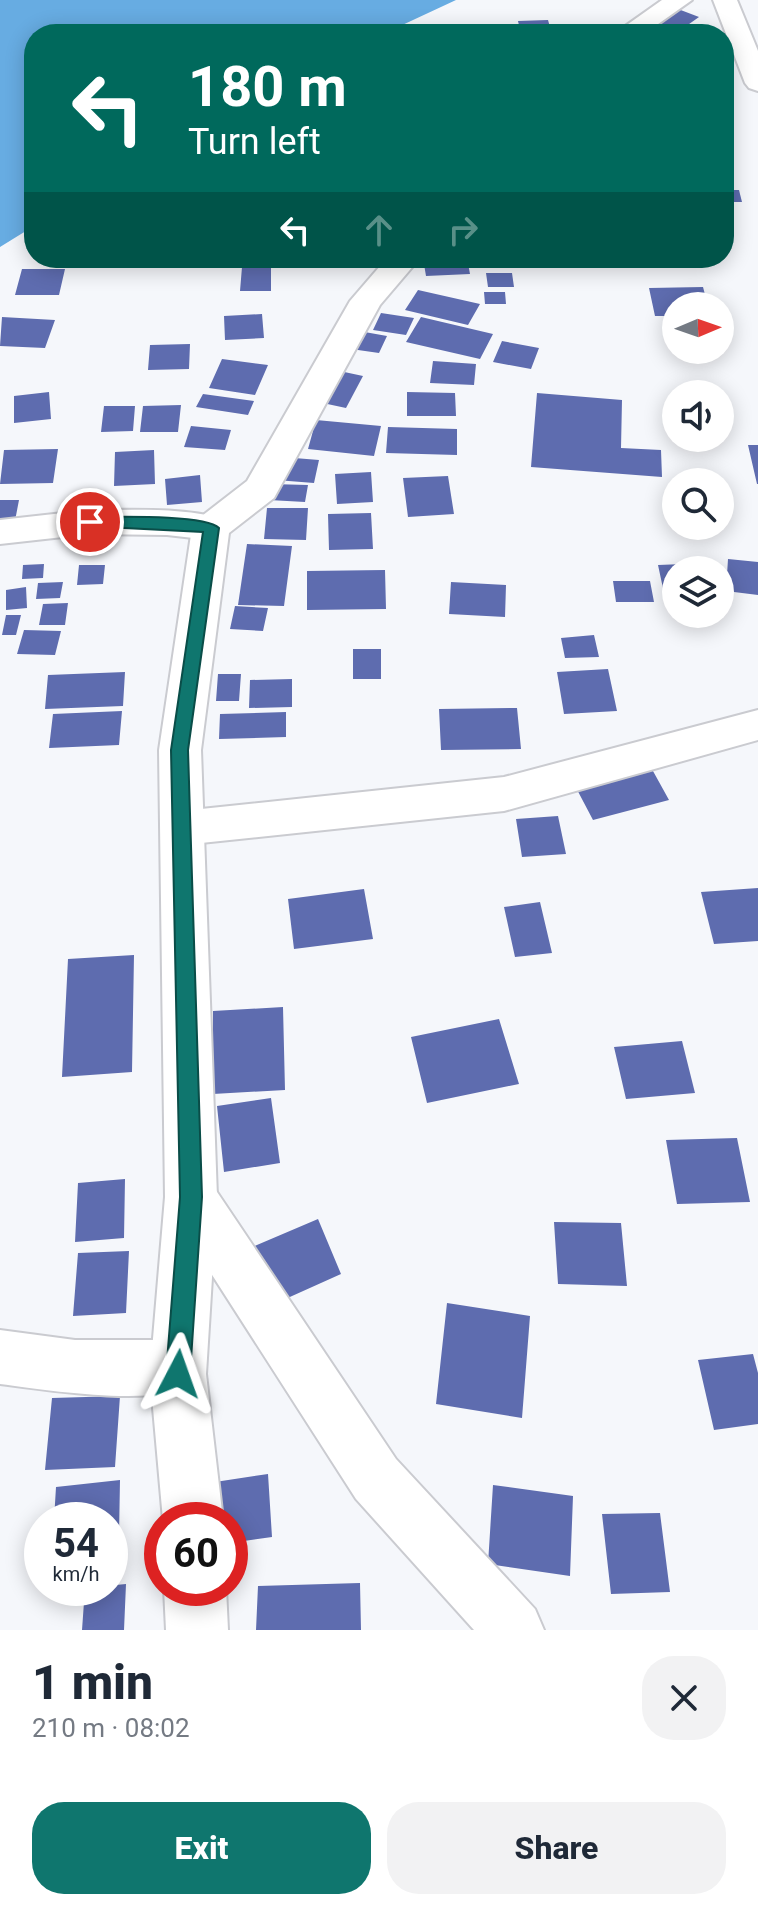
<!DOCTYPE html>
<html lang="en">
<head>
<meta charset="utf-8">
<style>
	:root { --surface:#fff; --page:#f2f2f3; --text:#1f2937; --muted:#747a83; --accent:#0f766e }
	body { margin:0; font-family:Roboto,sans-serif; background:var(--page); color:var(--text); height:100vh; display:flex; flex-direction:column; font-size:30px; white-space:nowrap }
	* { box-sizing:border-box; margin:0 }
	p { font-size:26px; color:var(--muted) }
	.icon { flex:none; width:44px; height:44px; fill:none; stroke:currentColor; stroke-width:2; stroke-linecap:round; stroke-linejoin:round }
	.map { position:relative; height:1630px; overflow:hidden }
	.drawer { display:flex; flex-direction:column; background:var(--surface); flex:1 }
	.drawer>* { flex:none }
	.top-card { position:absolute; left:24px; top:24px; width:710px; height:244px; border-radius:32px; box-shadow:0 4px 20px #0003; background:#00695c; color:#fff; overflow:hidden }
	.needle { width:52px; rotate:88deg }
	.tools { position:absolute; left:662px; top:292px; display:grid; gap:16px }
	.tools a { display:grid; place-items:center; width:72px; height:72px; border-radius:50%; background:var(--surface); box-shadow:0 4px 20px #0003; font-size:40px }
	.speed { position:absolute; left:24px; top:1502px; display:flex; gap:16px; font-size:40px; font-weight:700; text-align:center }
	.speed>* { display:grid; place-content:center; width:104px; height:104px; border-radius:50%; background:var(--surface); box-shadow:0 4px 20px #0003; line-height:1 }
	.speed small { font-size:20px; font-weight:400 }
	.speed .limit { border:12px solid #d22; background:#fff; color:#111 }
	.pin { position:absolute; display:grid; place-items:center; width:68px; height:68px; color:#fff; margin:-34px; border:4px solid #fff; border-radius:50%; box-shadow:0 2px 8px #0007 }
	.me { position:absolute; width:88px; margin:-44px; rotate:4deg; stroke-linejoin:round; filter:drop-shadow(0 0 6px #0008) }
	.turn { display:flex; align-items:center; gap:28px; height:168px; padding:0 32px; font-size:36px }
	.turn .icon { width:104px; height:104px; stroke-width:2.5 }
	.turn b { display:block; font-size:56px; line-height:68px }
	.lanes { display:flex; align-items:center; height:76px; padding:0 32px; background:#0003; justify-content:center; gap:40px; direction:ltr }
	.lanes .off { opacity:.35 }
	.round { display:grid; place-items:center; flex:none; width:84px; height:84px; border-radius:32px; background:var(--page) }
	.overview { display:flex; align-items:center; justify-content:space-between; height:136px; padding:0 32px }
	h1 { font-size:48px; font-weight:800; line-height:60px }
	.button { display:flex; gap:16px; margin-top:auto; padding:16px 32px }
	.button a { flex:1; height:92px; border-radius:32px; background:var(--accent); color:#fff; font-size:32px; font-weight:800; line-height:92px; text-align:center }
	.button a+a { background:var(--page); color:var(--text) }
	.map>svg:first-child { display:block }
	.water { fill:#67ace2 }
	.building { fill:#5e6caf }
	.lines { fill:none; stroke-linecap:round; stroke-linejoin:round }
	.street-casing { stroke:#cacbd0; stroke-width:4 }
	.primary-casing { stroke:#cacbd0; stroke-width:4 }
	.street { fill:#fff; fill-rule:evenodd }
	.primary { fill:#fff; fill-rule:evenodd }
	.route { fill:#0f766e; stroke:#0a4d48; stroke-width:2 }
</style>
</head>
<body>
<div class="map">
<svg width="758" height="1630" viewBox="0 0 758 1630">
	<rect width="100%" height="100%" fill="#f5f7fb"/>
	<!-- water -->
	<path class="water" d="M0,0h456l-73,34h-349v192l-34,21z"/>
	<!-- building -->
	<path class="building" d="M678,9l21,8 -24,17 -21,-8z
		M548,20l4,14h-31l-3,-13z
		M724,190h15l3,12h-18z
		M423,258h44l3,16 -44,2z
		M518,258h39l3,9 -39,1z
		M271,266v25h-31l2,-24z
		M22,269h43l-6,26h-44z
		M486,273h26l2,14h-26z
		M703,287l5,19h-32v10h-21l-6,-28z
		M418,290l62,14 -12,21 -63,-15z
		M484,292h21l1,12h-21z
		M381,313l33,5 -8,17 -33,-5z
		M262,314l2,24 -39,2 -1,-24z
		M2,317l53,3 -10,28 -45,-2z
		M421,317l72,17 -13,25 -74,-17z
		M359,331l28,5 -8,17 -28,-4z
		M502,341l37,7 -8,21 -38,-7z
		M190,344l-1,25 -41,1 2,-25z
		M222,359l46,6 -13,30 -46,-7z
		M433,361l43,3 -2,21 -44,-2z
		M335,370l28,6 -17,32 -28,-6z
		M49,392l2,27 -37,4v-27z
		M407,392l48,1 1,23h-49z
		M537,393l85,7 -1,48 40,2 1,27 -131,-10z
		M203,394l51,7 -6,14 -52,-8z
		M181,405l-3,27h-38l3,-26z
		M104,406h31l-2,25 -32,1z
		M316,420l65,6 -7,30 -66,-7z
		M191,426l40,4 -6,20 -41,-3z
		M388,427l69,2v26l-71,-2z
		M748,445h10v39h-1z
		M58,449l-5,34 -53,1 4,-34z
		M154,450l1,34 -41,2 1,-34z
		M282,457l37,3 -5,23 -38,-3z
		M371,472l2,30 -36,2 -2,-30z
		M200,475l2,27 -35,3 -2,-26z
		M448,476l6,38 -46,3 -5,-39z
		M271,484l37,1 -3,17 -36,-2z
		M0,500h19l-5,26h-14z
		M267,508h41l-2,32 -42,-1z
		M371,513l2,36 -44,1 -1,-36z
		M247,544l45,2 -8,60 -46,-1z
		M728,559l30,3v33l-32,-4z
		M44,564l-1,14 -21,1 1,-14z
		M684,564l2,6h-10v22l-12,1 -6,-28z
		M79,565h26l-2,19 -26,1z
		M385,570l1,39 -79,1v-39z
		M613,581h37l4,21h-38z
		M63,582l-3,16 -24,1 2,-16z
		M451,582l55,3 -1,32 -56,-3z
		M26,587l1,21 -21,2v-20z
		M68,603l-3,22h-26l4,-21z
		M235,606l33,2 -5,23 -33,-2z
		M6,615h15l-5,20h-14z
		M24,630l37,1 -6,24 -38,-1z
		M594,635l5,22 -34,1 -4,-20z
		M353,649h28v30h-28z
		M608,669l9,42 -53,3 -7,-42z
		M125,672l-2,34 -78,3 3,-34z
		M218,674h23l-2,27h-23z
		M292,679v28l-43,1 1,-28z
		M517,708l4,41 -80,1 -2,-41z
		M122,711l-3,34 -70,3 4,-34z
		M286,712v25l-67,2 1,-25z
		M648,762l21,38 -76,20 -20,-38z
		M558,816l8,38 -44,3 -6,-38z
		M758,888v53l-44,3 -13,-52z
		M364,889l9,50 -79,10 -6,-50z
		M540,902l12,51 -37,4 -11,-50z
		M134,955l-2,117 -70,5 6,-118z
		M283,1007l2,83 -72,4v-83z
		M499,1019l20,65 -92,19 -16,-66z
		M682,1041l13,52 -69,6 -12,-52z
		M271,1098l9,65 -56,9 -7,-66z
		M737,1138l13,64 -73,2 -11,-64z
		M125,1179l-1,59 -49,4 3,-59z
		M318,1219l23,55 -69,31 -22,-57z
		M554,1222l67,1 6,63 -69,-2z
		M129,1251l-3,62 -53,3 5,-63z
		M447,1303l83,13 -8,102 -86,-14z
		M753,1354l5,19v51l-44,6 -16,-70z
		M120,1396l-5,71 -70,3 7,-72z
		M268,1474l4,63 -42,6v-23h-13l-2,-38z
		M120,1480l-1,56 -9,1v-17h-56l2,-33z
		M493,1485l80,11 -3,80 -82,-12z
		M660,1513l10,79 -59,2 -9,-80z
		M360,1583l1,47h-105l2,-44z
		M126,1584l-2,46h-42l3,-42z"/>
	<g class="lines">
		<defs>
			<path id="street" d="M713,0h24l21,51v40l-9,-3 -4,-5z
				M90,510c44,0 91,-3 134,9l5,9 -5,9 -13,3 -44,-5 -77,-1 -90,10v-24z
				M758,710v30l-254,71 -322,34 -15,-5 -6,-12 6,-12 15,-5 322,-34z
				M191,1172l18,8 187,279 139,150 9,21h-70l-118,-131 -183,-285 -7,-17 7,-17z
				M0,1330l75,10h103l19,8 8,19 -8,19c-48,20 -145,5 -197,-2z"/>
			<path id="primary" d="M662,0h30l-48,34h-30z
				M387,258h33l-40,47 -106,193 -45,35 -28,217 16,447 -11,177 17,146h-60l-13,-146 15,-177 -6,-447 33,-222 6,-9 49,-38 103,-180z
				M164,1588h62l2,42h-62z"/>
		</defs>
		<!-- street casing -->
		<use href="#street" class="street-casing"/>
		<!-- primary casing -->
		<use href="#primary" class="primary-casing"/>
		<!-- street -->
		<use href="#street" class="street"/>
		<!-- primary -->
		<use href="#primary" class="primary"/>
	</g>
	<!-- route -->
	<path class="route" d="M90,517c24,0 115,-3 129,11l-31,222 14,447 -12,177 -4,8 -8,4 -9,-4 -3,-8 14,-177 -9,-447 32,-218 -118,-6 -3,-4z"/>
</svg>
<div class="tools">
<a><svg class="needle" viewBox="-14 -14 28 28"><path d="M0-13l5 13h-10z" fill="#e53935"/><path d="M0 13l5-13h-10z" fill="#747a83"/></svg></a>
<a><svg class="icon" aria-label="sound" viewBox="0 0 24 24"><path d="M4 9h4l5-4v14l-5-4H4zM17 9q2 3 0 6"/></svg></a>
<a><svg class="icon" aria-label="search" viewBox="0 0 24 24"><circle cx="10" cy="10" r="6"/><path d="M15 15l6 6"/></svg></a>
<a><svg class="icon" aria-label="layers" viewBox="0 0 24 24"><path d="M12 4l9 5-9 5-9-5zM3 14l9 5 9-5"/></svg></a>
</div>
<div class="speed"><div>54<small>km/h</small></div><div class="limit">60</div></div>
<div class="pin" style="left:90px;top:522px;background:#d93025"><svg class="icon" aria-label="arrive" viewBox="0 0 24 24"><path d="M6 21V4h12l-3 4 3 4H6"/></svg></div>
<svg class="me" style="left:178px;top:1374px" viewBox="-20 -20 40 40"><path d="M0-17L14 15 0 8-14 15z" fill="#0f766e" stroke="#fff" stroke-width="4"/></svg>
<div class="top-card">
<div class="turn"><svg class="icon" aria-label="left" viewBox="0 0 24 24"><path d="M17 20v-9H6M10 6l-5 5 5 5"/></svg><div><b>180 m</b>Turn left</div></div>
<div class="lanes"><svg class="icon" aria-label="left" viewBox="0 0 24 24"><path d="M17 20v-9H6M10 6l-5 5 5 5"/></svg><svg class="icon off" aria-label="ahead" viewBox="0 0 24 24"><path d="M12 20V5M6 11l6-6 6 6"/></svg><svg class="icon off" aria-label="right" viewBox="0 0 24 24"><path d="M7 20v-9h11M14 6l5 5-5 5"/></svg></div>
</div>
</div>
<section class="drawer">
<div class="overview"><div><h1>1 min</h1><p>210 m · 08:02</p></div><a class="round"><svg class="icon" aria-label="close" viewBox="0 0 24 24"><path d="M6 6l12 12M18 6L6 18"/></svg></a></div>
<div class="button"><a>Exit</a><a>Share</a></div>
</section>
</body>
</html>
